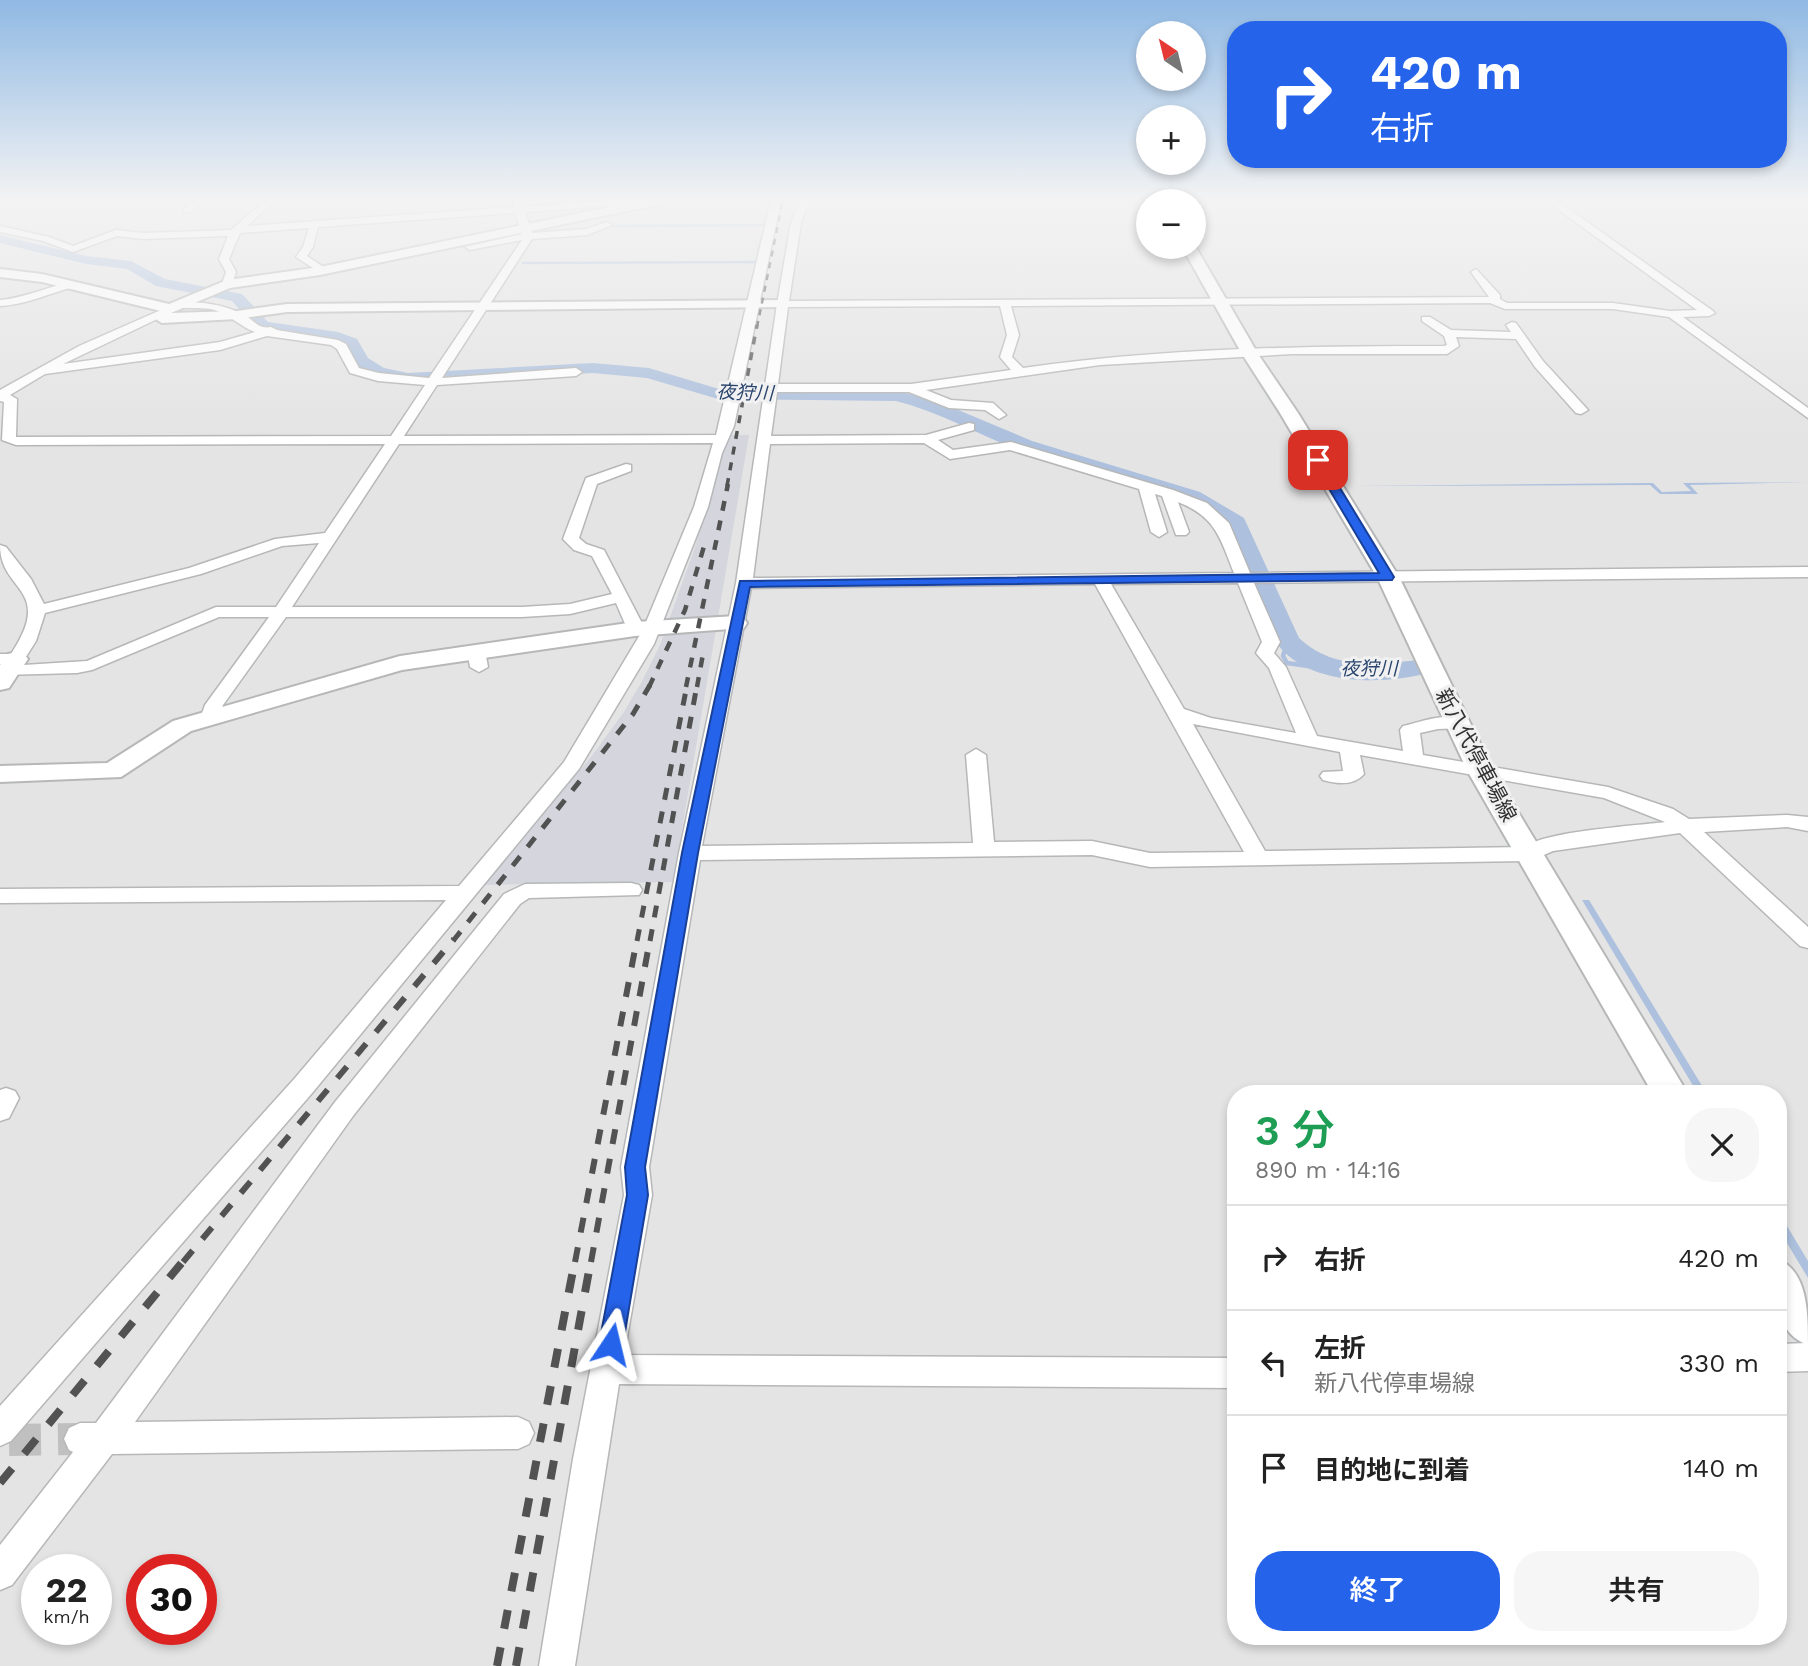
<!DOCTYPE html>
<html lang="ja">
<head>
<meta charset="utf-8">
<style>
	:root { --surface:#fff; --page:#f6f6f6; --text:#222; --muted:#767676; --line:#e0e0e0; --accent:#2563eb }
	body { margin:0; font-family:"Work Sans","Noto Sans JP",sans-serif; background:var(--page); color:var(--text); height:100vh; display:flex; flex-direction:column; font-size:26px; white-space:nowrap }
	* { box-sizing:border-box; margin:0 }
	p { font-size:23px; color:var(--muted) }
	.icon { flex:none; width:38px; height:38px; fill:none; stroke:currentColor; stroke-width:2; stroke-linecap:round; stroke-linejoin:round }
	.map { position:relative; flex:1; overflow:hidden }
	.drawer { position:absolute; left:1227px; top:1085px; width:560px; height:560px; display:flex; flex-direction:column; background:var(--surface); border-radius:28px; box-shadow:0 4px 10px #0003 }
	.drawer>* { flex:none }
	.top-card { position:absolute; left:1227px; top:21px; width:560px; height:147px; border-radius:28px; box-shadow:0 4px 10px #0003; background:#2563eb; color:#fff; overflow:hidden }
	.needle { width:46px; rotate:325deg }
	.fabs { position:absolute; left:1136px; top:21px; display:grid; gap:14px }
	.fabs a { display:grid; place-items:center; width:70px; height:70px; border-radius:50%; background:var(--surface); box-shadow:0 4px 10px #0003; font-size:35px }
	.speed { position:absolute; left:21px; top:1554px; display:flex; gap:14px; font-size:35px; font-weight:700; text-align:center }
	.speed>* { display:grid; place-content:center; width:91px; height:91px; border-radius:50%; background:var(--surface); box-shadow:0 4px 10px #0003; line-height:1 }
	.speed small { font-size:18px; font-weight:400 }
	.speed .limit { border:10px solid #d22; background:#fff; color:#111 }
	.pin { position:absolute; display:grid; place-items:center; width:60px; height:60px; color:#fff; margin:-30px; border-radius:14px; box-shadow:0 4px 10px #0006 }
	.me { position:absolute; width:77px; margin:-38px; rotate:10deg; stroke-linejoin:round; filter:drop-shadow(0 0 5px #0008) }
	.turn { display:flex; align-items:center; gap:24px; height:147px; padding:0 28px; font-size:32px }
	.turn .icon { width:91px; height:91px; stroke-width:2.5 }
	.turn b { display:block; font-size:49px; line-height:60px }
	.round { display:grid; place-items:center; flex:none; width:74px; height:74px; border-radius:28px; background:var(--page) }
	.headline { display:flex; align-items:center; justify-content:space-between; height:119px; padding:0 28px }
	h1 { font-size:42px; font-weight:600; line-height:52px; color:#1e9e55 }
	.primary-button { display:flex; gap:14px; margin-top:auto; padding:14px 28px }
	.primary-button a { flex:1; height:80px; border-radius:28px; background:var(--accent); color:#fff; font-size:28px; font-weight:600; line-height:80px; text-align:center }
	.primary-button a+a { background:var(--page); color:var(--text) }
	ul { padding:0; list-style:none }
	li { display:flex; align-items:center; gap:21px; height:105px; padding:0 28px; border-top:2px solid var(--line) }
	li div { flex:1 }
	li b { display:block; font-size:26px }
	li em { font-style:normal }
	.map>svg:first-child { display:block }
	.built { fill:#d4d5dd }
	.water { fill:#adc0dd }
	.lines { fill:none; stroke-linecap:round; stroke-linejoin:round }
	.stream-far1 { stroke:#adc0dd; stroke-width:2.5 }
	.stream { stroke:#adc0dd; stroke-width:4.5 }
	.river { fill:#adc0dd; fill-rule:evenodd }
	.street-tunnel { stroke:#c0c0c1; stroke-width:32; stroke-dasharray:32 17; stroke-linecap:butt }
	.street-casing { stroke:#b6b7b8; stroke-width:3 }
	.secondary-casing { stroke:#b6b7b8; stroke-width:4 }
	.street { fill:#fff; fill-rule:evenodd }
	.secondary { fill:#fff; fill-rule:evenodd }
	.rail-far5 { stroke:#525252; stroke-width:2.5; stroke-dasharray:6 6; stroke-linecap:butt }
	.rail-far4 { stroke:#525252; stroke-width:3.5; stroke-dasharray:8 8; stroke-linecap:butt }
	.rail-far3 { stroke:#525252; stroke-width:4.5; stroke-dasharray:10 10; stroke-linecap:butt }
	.rail-far2 { stroke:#525252; stroke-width:5; stroke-dasharray:12 12; stroke-linecap:butt }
	.rail-far1 { stroke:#525252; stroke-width:6; stroke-dasharray:15 15; stroke-linecap:butt }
	.rail { stroke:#525252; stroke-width:8; stroke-dasharray:19 19; stroke-linecap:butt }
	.route { fill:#2563eb; stroke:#184099; stroke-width:2 }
	.labels { text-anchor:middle; stroke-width:6; stroke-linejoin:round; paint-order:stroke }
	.far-water-label { font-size:19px; font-style:italic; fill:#2a456d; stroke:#f1f1f2 }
	.street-label { font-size:21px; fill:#313131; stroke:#f1f1f2 }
</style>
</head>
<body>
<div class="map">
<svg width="1808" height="1666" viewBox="0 0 1808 1666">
	<rect width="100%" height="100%" fill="#e4e4e5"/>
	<!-- built -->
	<path class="built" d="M728,435h21l-76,447 -189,3 107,-128 33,-45 17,-29 19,-38 34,-95z"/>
	<!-- water -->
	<path class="water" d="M1808,482l-118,3 8,9h-38l-10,-9 -299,1 302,-3 9,9 29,-1 -8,-8z
		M1582,900h7l118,194h-9z
		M1778,1211l30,50v17l-30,-50z"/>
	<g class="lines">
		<!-- stream-far1 -->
		<path class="stream-far1" d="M614,226l149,-1
			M523,263l234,-1 -1,4"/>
		<!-- stream -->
		<path class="stream" d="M1288,641l-5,15 4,7 49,7"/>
		<!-- river -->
		<path class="river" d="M0,235l86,21 45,5 34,18 77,15 26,28 70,10 19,7 11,19 16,10 24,5 185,-10 56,5 70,21 177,2 36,8 100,42 168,51 44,26 55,120c34,32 76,26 120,22l9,3 4,5 -4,5c-46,12 -118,13 -150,-28 -14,-19 -24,-55 -34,-78 -5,-12 -10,-35 -20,-43 -56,-41 -139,-52 -204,-74 -42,-15 -80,-38 -124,-49l-178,-2 -71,-21 -54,-5 -185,10 -36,-7 -16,-11 -11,-19 -16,-6 -47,-5 -26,-7 -24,-27 -76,-15 -29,-17 -41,-5 -86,-21z"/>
		<!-- street-tunnel -->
		<path class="street-tunnel" d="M9,1440l71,-1"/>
		<defs>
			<path id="street" d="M196,200h11l-17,12h-6v-4z
				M266,200h10l-29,26 267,-19 -1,-7h8l2,7 92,-7h42l-5,3 -127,9 7,21 54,-4 21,-7 5,3 -25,10 -55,4 -90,139 134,-10 6,4 -6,4 -139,9 -33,51 312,-1 55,-235h10l-47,226 -12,27 -14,54 -54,137 -75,125 -266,323 -302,349 -11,5v-40l295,-328 151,-178 -446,3v-14l459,-3 105,-124 77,-129h-12l-13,-30 -46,11 -48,3h-236l-63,88 -6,15 -7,2 -9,-6 4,-11 64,-88h-50l-127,53 -15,3 -75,2 -2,-5 8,-4 79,-5 129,-54h60l43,-64 -37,3 -81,28 -156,39 -9,28 -14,22 -22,1v-10h11c44,-67 -11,-61 -11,-109l6,2 25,32 13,25 145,-36 86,-29 50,-6 60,-89 -369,1 -14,-5 2,-38 -4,-1v-11l79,-44 91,-40 4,1v4l-111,53 157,-22 35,-10c-15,-5 -28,-20 -44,-23 -12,-2 -24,0 -35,-2v-4l4,-1c24,0 40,2 61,11 12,5 16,17 30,14l6,3 61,10 8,4 13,24 20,5 50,5 93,-138 -52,10 -5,-3 57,-13 -7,-21 -197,14 -5,20 -6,9 18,12 1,2 -5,3 -25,-16 7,-10 6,-19 -69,5 -11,26 7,13 -4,12 -5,3 -5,-3 4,-12 -7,-13 9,-23 -85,3 -26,-3 -44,16 -30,-11 -43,-9v-6l49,11 24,9 43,-16 27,3 88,-3zM267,336l64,9 6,4 13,24 28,8 47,4 -34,51 -375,1 1,-38 -7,-4 35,-21 175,-24zM713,443l-19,64 -50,120 -40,-77 -18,-6 -7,-6 18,-54 34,-13v-6l-5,-1 -40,14 -23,61 11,11 18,6 20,38 -42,10 -48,3h-230l107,-163z
				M800,200h9l-8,23 -12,78 700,-4 -18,-25 5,-3 24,26v4l7,4h106l57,8 27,-1 -152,-110h11l157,111 2,2 -6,3 -26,1 125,91v10l-139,-101 -56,-8h-108l-15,-6 -479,3 8,29 -7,22 11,11c140,-20 280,-22 421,-22l3,-1 -3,-9 -22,-15v-4h8l21,13 60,2 -5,-7 6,-3 4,1 27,38 45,49 -7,4 -5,-1 -41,-46 -19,-28 -60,-2 3,9 -12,8h-155l-192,11 -174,25 25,10 42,3 13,12 -7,4 -14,-9 -36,-2 -40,-16h-132l-6,44 155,-1 43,-12 5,1v6l-36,10 15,10 58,-8 162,48 34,13 22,20 21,50 558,-6v10l-554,6 26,59 -6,11 12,14 31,69 86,15 -3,-21 3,-4c18,-4 50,-17 63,-2l-2,4 -26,1 -18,4 3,22 185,32 65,22 16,10 98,-4 21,2v14l-21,-4 -83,5 104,95v21l-8,-2 -120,-113 -127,18 -23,10 -380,6 -58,-12 -392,5 -51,307 3,28 -28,160 612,3v30l-617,-4 -44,282h-36l34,-207 51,-264 -3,-28 58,-314 57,-270 41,-279 14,-81zM1000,306l7,29 -7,22 11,13 -100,14h-133l10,-77zM924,443l26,16 60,-9 129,39 12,43 8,5 8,-5 -12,-38 7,2 14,39h10l3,-3 -11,-30c38,15 42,36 56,71l-481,5 17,-134zM1238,583l24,59 -6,11 13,15 27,65 -85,-15 -27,-9 -73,-125zM1095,584l149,268 -94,1 -58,-12 -98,1 -8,-87 -10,-6 -10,6 7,88 -271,3 49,-258zM1193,724l147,28 3,19 -20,1 -3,4 3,4c14,4 31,6 41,-6l-4,-19 244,43 61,24c-31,4 -119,9 -140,25l-260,4z
				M69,282l4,1v4c-25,7 -48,18 -73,19v-6c23,-2 46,-12 69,-18z
				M476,646l9,5 3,16 -9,5 -9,-5 -3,-16z
				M631,883l8,2 3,5 -3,5 -110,3 -9,6 -167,212 -218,306 383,-5 11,5 5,11 -5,11 -11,5 -406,5 -100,131 -12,5v-45l73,-93 -4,-2 -5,-11 5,-11 11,-5h16l239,-321 169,-208 21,-10z
				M6,1088l9,3 4,7 -10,20 -9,3v-31z
				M1808,1343v28l-30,1v-28z"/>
			<path id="secondary" d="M643,200h23l-6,4 -340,71 -90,13 -59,25 66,-2 50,-7 496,-4 5,1 2,3 -2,3 -501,5 -50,7 -75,4 -8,-5 3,-3 12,-2 -127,-31 -42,-5v-8l42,5 127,30 58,-24 93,-13z
				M1155,200h12l1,1h-12z
				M1194,244l64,110 40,59 101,164 95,195 194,322h-35l-185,-322 -91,-195 -97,-164 -38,-59 -60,-107h12z
				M736,616l8,2 3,5 -3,5 -109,8 -233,34 -211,61 -70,46 -121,5v-16l107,-3 66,-42 227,-65 235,-34z
				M16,652l8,2 4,5 -19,29 -9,2v-25l8,-11z
				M1778,1259c30,13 30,54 30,86 -37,-14 -30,-53 -30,-86z"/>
		</defs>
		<!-- street casing -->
		<use href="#street" class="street-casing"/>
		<!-- secondary casing -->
		<use href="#secondary" class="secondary-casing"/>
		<!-- street -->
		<use href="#street" class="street"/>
		<!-- secondary -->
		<use href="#secondary" class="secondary"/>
		<!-- rail-far5 -->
		<path class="rail-far5" d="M757,327l26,-127"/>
		<!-- rail-far4 -->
		<path class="rail-far4" d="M727,486l30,-161"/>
		<!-- rail-far3 -->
		<path class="rail-far3" d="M649,687l36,-77 20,-67
			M686,687l42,-203
			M697,687l6,-33"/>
		<!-- rail-far2 -->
		<path class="rail-far2" d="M453,941l180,-227 17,-29
			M637,941l50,-256
			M650,941l47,-256"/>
		<!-- rail-far1 -->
		<path class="rail-far1" d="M183,1262l271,-323
			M575,1262l62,-323
			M591,1262l59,-323"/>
		<!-- rail -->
		<path class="rail" d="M0,1483l184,-223
			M497,1666l78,-406
			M516,1666l75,-406"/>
	</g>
	<!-- sky -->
	<linearGradient id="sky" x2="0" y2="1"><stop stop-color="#90b9e4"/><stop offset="0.46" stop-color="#f3f3f3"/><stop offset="1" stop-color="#f3f3f3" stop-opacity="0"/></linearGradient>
	<rect width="1808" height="433" fill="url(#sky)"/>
	<!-- route -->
	<path class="route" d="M1318,457l5,3 71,117 -2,3 -642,7 -52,266 -53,314 3,28 -25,149 -4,7 -8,3 -8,-3 -4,-7 28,-149 -2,-28 57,-314 58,-272 639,-8 -67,-113z"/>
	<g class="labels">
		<!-- far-water labels -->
		<g class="far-water-label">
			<text transform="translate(745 392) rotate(2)" y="7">夜狩川</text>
			<text x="1369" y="675">夜狩川</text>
		</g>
		<!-- street labels -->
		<g class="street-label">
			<text transform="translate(1476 755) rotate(62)" y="7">新八代停車場線</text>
		</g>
	</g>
</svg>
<div class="fabs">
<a><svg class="needle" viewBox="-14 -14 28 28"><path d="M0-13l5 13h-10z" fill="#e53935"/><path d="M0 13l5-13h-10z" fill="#767676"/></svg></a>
<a>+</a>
<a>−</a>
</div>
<div class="speed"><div>22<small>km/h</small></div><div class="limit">30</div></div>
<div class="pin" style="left:1318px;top:460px;background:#d93025"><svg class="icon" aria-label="arrive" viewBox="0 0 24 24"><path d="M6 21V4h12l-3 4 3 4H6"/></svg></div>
<svg class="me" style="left:611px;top:1344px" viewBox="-20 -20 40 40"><path d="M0-17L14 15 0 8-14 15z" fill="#2563eb" stroke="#fff" stroke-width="4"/></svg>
<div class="top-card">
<div class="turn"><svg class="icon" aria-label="right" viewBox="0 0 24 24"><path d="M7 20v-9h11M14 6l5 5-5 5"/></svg><div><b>420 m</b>右折</div></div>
</div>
<section class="drawer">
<div class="headline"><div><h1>3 分</h1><p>890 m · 14:16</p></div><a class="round"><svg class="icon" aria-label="close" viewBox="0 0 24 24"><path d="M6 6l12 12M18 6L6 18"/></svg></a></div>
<ul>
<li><svg class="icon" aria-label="right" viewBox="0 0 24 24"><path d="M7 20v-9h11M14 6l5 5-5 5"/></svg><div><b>右折</b></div><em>420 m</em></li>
<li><svg class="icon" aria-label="left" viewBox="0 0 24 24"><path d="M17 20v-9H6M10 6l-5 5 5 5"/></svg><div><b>左折</b><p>新八代停車場線</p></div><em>330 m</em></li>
<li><svg class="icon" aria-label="arrive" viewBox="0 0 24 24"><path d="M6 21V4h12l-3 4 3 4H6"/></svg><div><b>目的地に到着</b></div><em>140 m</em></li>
</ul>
<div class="primary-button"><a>終了</a><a>共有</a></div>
</section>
</div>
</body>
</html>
